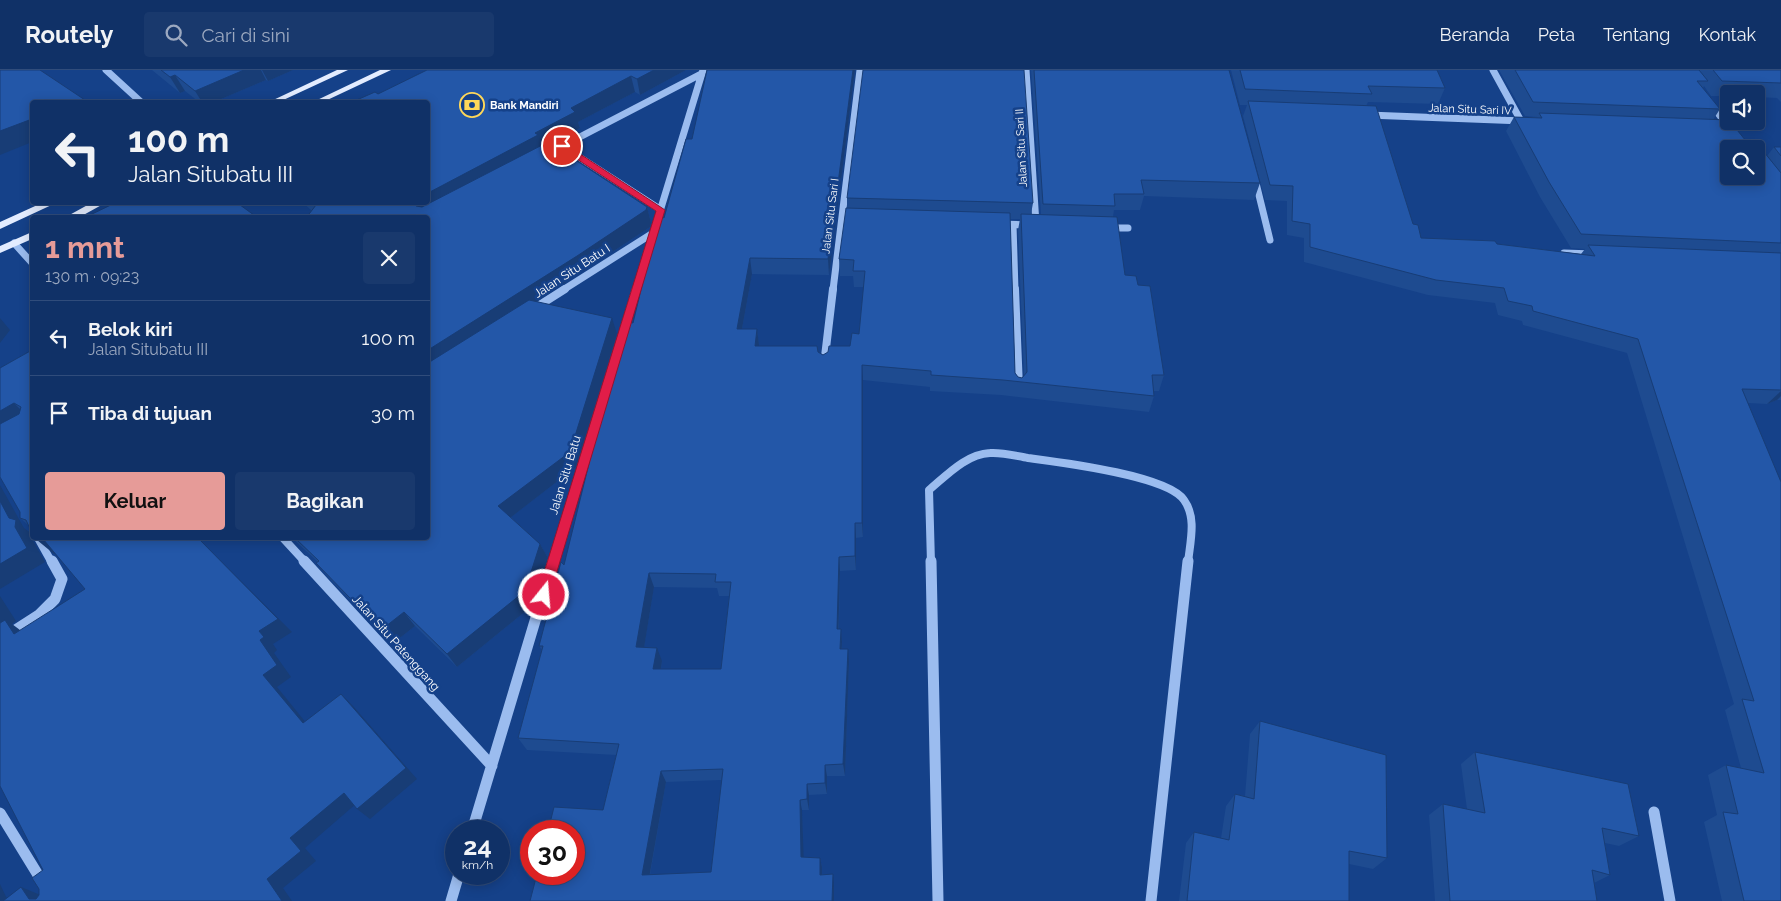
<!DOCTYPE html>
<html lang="id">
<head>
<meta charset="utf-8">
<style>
	:root { --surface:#103167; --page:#19396d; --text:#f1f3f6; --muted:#9ca9c0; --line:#304c7b; --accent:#e69b98 }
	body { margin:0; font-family:Raleway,sans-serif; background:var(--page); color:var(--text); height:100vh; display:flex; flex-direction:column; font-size:19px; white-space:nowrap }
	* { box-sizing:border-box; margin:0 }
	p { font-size:16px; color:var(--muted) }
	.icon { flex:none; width:28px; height:28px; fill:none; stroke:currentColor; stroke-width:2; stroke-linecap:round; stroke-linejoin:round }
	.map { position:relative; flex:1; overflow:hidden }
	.sheet { position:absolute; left:30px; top:145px; width:400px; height:325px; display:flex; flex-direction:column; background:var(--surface); border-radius:5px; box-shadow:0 2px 12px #0003,0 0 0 1px var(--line) }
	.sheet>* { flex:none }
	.guide { position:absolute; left:30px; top:30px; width:400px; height:105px; border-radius:5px; box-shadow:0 2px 12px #0003,0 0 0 1px var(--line); background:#103167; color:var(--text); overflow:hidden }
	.controls { position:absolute; left:1720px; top:15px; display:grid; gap:10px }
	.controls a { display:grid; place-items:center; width:45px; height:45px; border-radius:5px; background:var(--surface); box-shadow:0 2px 12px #0003,0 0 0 1px var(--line); font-size:25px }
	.speed { position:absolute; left:445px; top:750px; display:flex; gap:10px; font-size:25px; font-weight:700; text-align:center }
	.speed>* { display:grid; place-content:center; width:65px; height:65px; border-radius:50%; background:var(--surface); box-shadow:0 2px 12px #0003,0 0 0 1px var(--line); line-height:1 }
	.speed small { font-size:12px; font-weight:400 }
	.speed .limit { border:8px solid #d22; background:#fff; color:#111 }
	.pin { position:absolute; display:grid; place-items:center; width:42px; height:42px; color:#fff; margin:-21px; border:2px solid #fff; border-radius:50%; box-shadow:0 1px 5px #0007 }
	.me { position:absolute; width:55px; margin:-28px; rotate:17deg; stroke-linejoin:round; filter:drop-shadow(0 0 4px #0008) }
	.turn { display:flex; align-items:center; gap:18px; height:105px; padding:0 15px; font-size:22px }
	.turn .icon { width:65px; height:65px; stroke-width:2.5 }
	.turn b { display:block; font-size:35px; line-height:42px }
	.round { display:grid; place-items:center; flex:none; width:52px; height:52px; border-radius:5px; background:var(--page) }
	.summary { display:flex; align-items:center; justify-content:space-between; height:85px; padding:0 15px }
	h1 { font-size:30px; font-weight:700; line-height:38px; color:var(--accent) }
	.action { display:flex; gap:10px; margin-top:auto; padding:10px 15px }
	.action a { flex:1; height:58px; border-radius:5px; background:var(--accent); color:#111; font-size:20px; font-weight:700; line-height:58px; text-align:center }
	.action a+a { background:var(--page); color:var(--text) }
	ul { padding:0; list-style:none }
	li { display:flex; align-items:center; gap:15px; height:75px; padding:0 15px; border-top:1px solid var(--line) }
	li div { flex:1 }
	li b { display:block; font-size:19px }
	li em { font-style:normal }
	header { display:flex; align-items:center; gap:30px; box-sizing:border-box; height:70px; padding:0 25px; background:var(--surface); border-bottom:1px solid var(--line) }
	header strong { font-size:24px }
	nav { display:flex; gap:28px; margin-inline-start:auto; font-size:18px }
	.search { width:350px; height:45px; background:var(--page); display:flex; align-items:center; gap:12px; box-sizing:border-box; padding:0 18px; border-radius:5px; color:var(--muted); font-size:19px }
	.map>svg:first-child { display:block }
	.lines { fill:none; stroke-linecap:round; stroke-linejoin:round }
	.minor-far2 { stroke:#9bbcef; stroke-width:7 }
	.minor-far1 { stroke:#9bbcef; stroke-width:8 }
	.minor { stroke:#9bbcef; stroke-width:11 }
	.major { fill:#e3ecff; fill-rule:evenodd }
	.wall { fill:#1e4b90; fill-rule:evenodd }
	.shaded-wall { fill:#183d76 }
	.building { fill:#2357a8; stroke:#183d76; fill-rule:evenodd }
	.route { fill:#e11d48; stroke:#92132f }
	.labels { text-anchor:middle; stroke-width:5; stroke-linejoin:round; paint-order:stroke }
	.far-poi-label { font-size:11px; font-weight:bold; fill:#fff; stroke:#154189; text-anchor:start }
	.far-street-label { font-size:11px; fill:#fff; stroke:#154189 }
	.street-label { font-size:12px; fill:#fff; stroke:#154189 }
</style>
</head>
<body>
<header>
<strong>Routely</strong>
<div class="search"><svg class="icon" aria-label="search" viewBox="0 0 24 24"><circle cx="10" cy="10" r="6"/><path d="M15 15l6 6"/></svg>Cari di sini</div>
<nav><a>Beranda</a><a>Peta</a><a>Tentang</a><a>Kontak</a></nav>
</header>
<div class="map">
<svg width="1781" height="831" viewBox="0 0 1781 831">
	<rect width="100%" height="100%" fill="#154189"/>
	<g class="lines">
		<!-- minor-far2 -->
		<path class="minor-far2" d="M106,0l35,32
			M1026,0l10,154
			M1493,0l28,51
			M1711,34l34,45
			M1368,45l155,6
			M562,76l99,64
			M549,83l152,-79
			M1255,109l15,61
			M998,154l32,1
			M1013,155l2,65
			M1108,158h20
			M14,173l18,20
			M1564,183l29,1
			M563,220l90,-57
			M636,220l67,-220
			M833,220l27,-220"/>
		<!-- minor-far1 -->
		<path class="minor-far1" d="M1015,219l4,99
			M535,238l30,-19
			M623,263l13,-44
			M824,295l9,-76
			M38,468l14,25
			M283,468l23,25
			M553,493l39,-129
			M931,493l-2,-73c17,-14 37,-36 61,-37 12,-1 26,3 38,5 30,4 139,17 156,42 13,18 6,42 4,63"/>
		<!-- minor -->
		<path class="minor" d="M304,491l188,205
			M931,491l7,340
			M0,570l39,-25 16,-16 7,-20 -10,-18
			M1654,742l16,89
			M0,743l54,88
			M472,761l81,-270
			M451,831l8,-27
			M1151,831l37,-340"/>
		<!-- major -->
		<path class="major" d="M337,0h11l-69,32h-10z
			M380,0h11l-68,32h-10z
			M44,132h14l-58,27v-7z
			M93,132h14l-29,16h-14z
			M32,162v7l-32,14v-7z"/>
	</g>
	<!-- wall -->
	<path class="wall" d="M152,0h141l-25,11 -2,-1 -52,22h-15l-14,-11 -5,2z
		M427,0h259l-46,25 -5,-3 -57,30 2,6 -29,15 96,64 4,16 -1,4 -68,45 -45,29 80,33 -41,133 -65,50 29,27 8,14 -15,47 -76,62 -42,-41 -23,18 -64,-67 -12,-14 2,-1 -26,-24h136l-117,-328 -9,-8h126l-50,-108z
		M855,0l-26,205 -77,-1 -10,55h15l2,17 59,6 5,3 27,-9 9,-12 5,-47h-10l-1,-11h-13l-1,-17 8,-51v-10l186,5 -2,11h10l-10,-144h198l31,113 -6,17 -110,-4 -4,14h-26l-1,7 12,58 13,10 26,90 -5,16h-6l1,5 -5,16 -148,-17 -71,-4v-4l-67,-7v157l-7,1v32l-16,1 -1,58h2l1,20 7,13 -4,114h-18v18l-18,1v15h-7l1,47 17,1 2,9v7l12,10 -304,17 73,-91 13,-55 -89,-5 -9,-12 24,-88 -3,-4 25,-81 100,-347 28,-79zM1010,149h10l-2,11 6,146 -2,2 -4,-1 -3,-4zM654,517l63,1 2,8h10l-8,73h-60l1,-8 -18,-14zM722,710l-11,92 -61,3 16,-93z
		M1231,0h206l8,18 -7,16 -70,-2 -2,4 47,118 8,14 76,6 84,10 4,-5 -14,-1 -31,-51 -34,-66 8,-14h23l-12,-1 -26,-46h282v32l-4,-4 -21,-1v-3h-27v2h-18l-7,-10 -1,2 17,21 -7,11 37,26 14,6 3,4 7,-9h7v253h-4l-10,4 -19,-1 33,498h-59l-18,-79 13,-7 -9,-40 18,-10 15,3 -16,-58 9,-6 -107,-351 -104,-28 -1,-4 -24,-6 -3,-12 -67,-8 -124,-33v-24l-17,-3v-34l-22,-1 -22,-84 4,-11h-7z
		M32,280l-4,175 -8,-7v-6l-20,-144z
		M1260,651l127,137 -14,11 -24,-5v37h-170l7,-58 8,-11 27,6 5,-32 9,-12 10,2 5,-62z
		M1475,682l164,84 -20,10 -14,-3 5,32 -16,8 3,18h-162l-6,-86 14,-11 24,5 -6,-45z"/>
	<!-- shaded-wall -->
	<path class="shaded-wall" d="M244,0h17l5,10 -52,22h-12l-7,-11z
		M262,0h31l-25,11z
		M654,0h32l-46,25 -3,-16z
		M853,0h2l-26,205 -1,-16z
		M175,5l10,16 -5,2 -10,-16z
		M631,6l4,16 -57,30 2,6 -38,20 -119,70 -7,-12v-4h12v-9l107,-60 36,-25z
		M32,49v23l-32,13v-24z
		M647,137l4,16 -1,4 -68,45 -154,100v-22z
		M750,188l2,16 -13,71 -2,-16z
		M0,248l10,12 -10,13z
		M612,248l5,16 -41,133 -70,54 -8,-15z
		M757,259l2,16 -2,17 -2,-16z
		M862,295l1,15v157l-1,-14z
		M1781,321v5l-4,4 -10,4z
		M14,333l16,16 -30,16v-24z
		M597,361l-5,24 -5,-16z
		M0,415l24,43 8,6 1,7 12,21 -45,27v-25l9,-46 -9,-17z
		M855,453l1,15v32l-1,-14z
		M198,468l94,94 -19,12 4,6 -3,3 17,24 -14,10 39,48 -13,-12 -40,-48 -4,-44z
		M43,469l18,14 -7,1 -17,-14z
		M540,474l8,14 -15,47 -76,62 -10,-13z
		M839,487l1,14 -2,71 -1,-13z
		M649,503l5,14 -12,73 -6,-13z
		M0,526l16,25 -4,3 12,9 9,14 -33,-15z
		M404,542l11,14 -23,18 -11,-14z
		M841,559l1,13 -1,20 -1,-13z
		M657,578l5,13 -3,20 -6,-12z
		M848,579l1,13 -4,114 -2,-12z
		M341,624l12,12 64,73 -47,40 -13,-10z
		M825,695l2,11v18l-2,-11z
		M661,701l5,11 -18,102 -6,-9z
		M807,714l2,11v15l-2,-11z
		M344,723l13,10 -52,45 11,13 -33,27 9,13h-10l-15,-22 23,-41z
		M800,730l2,10 2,57 -3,-10z
		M820,788l2,9v17l-2,-9z
		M833,804l1,10v17h-2z
		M0,814l8,17h-8z
		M21,817l22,9 3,5 -17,-2z"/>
	<!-- building -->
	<path class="building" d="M0,0h40l48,32h-56v17l-32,12z
		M161,0h83l-49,21 -20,-16 -5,2z
		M427,0h227l-17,9 -6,-3 -60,32 4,4 -40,21 3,2 -110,58v-91h-76l23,-10 3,2z
		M707,0h146l-25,189 -78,-1 -13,71h20l-2,17h62l1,6 5,3 5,-3 1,-6h21l2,-13 7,1 6,-63h-12l1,-11 -15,-1 7,-51 164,5 5,160 3,4 4,1 5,-6 -6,-158 96,3 8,58 11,1 2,9 12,1 14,89h-12l2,21 -151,-16 -72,-5v-4l-69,-6v158h-7v33l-16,1 -2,72h4l-1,20h8l-5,115 -18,1v18l-18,1v15l-7,1 1,57 19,1v17l13,-1 -1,27h-302l7,-27h37v-43h-26l6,-24 49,3 16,-66 -101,-6 25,-92h-4l22,-84 3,3 33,-134 -10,8 37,-118 9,2 26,-108 5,3 22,-79h6zM649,503l67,1 -1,8h16l-10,87h-68l4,-21 -21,-1zM723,699l-12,103 -69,3 19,-104z
		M863,0h161l9,133 -186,-5z
		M1034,0h195l31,113 -119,-3 3,14h-30l1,12 -72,-2z
		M1240,0h197l8,18 -77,-2 4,8 -127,-5z
		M1515,0h184l9,11h-11l23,28 -187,-7z
		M1713,0h68v13l-59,-2z
		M1248,31l128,5 37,118 5,1 3,13 74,3 2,3 98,12 -7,-11 193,8v137l-39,-1 39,93v419h-37l-21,-89 15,2 -12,-49 38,8 -22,-74 12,2 -116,-362 -105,-28 -1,-5 -24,-5 -4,-13 -68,-8 -126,-33v-23l-18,-3 1,-35 -23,-1z
		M1539,43l190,7 21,26 13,1 1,5 17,21v70l-200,-9 -32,-52 -35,-65 28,1zM1729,79h27v27h-27z
		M548,72l99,65 -1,3 -69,46 -149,94v-132h-122l10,-13 -3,-3h103v4l6,1z
		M1774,77h7v9z
		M117,132h119l22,16h-166l-2,-3z
		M529,230l83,18 -42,134 -72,54 42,38 -15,47 -78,63 -43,-42 -23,18 -65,-67 3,-2 -24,-23h133v-175z
		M32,280v183l-6,-13 -6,-2v-6l-20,-35v-53l19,-10 2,-7 -7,-4 -14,8v-43z
		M0,431l9,17 7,2 -1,7 12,21 -27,16z
		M35,468h163l80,81 -19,12 5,6 -4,3 17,25 -14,10 40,48 38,-29 65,74 -49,41 -13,-16 -54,45 11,13 -34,28 15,22h-279l18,-14 8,12h7l3,-4v-6l-7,-11 11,-8 -43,-84v-163l5,-3 9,14 71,-45 -42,-50 -6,1z
		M1260,651l126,34 1,103 -38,-7v50h-162l7,-69 35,8 6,-46 19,5z
		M1475,682l153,32 11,52 -37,-8 8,47 -18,-5 5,31h-147l-7,-97 42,9z"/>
	<!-- route -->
	<path class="route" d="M560,74h5l100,66 -115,385 -6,5 -7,-5 119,-384 -96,-63z"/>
	<!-- icons -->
	<defs>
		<symbol id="bank-ring" viewBox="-11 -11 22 22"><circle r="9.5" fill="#154189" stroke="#ffd859" stroke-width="1.5"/><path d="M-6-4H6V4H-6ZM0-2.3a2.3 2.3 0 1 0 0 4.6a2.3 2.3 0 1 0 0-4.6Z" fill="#ffd859"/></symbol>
	</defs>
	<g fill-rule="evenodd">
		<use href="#bank-ring" x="458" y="21" width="28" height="28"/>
	</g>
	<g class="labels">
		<!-- far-poi labels -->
		<g class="far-poi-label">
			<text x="490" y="39">Bank Mandiri</text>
		</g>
		<!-- far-street labels -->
		<g class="far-street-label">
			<text transform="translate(1470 39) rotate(2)" y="4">Jalan Situ Sari IV</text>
			<text transform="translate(1021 78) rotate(-93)" y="4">Jalan Situ Sari II</text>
			<text transform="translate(830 146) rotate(-83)" y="4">Jalan Situ Sari I</text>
		</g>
		<!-- street labels -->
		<g class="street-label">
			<text transform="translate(572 201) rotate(-33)" y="4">Jalan Situ Batu I</text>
			<text transform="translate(565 405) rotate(-73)" y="4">Jalan Situ Batu</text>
			<text transform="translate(396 573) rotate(48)" y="4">Jalan Situ Patenggang</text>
		</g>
	</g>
</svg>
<div class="controls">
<a><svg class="icon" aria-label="sound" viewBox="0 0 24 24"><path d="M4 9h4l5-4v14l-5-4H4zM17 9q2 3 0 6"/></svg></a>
<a><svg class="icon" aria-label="search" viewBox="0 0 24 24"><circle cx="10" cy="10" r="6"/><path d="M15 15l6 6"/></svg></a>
</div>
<div class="speed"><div>24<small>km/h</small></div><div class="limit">30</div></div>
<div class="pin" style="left:562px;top:76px;background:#d93025"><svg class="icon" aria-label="arrive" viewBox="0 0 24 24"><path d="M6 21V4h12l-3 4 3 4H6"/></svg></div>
<svg class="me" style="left:544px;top:525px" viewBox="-20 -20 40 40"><circle r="17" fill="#e11d48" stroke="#fff" stroke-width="3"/><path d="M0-11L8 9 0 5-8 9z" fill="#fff"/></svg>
<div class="guide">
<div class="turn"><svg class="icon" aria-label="left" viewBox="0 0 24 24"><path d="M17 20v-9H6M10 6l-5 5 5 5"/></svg><div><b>100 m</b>Jalan Situbatu III</div></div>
</div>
<section class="sheet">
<div class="summary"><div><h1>1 mnt</h1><p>130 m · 09:23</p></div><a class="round"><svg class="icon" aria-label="close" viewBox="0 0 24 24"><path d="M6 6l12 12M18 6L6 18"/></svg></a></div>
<ul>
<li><svg class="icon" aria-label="left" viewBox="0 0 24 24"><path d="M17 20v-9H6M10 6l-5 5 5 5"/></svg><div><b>Belok kiri</b><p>Jalan Situbatu III</p></div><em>100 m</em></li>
<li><svg class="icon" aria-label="arrive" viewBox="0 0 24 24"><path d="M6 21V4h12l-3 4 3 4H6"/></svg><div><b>Tiba di tujuan</b></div><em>30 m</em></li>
</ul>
<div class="action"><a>Keluar</a><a>Bagikan</a></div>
</section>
</div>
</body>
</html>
